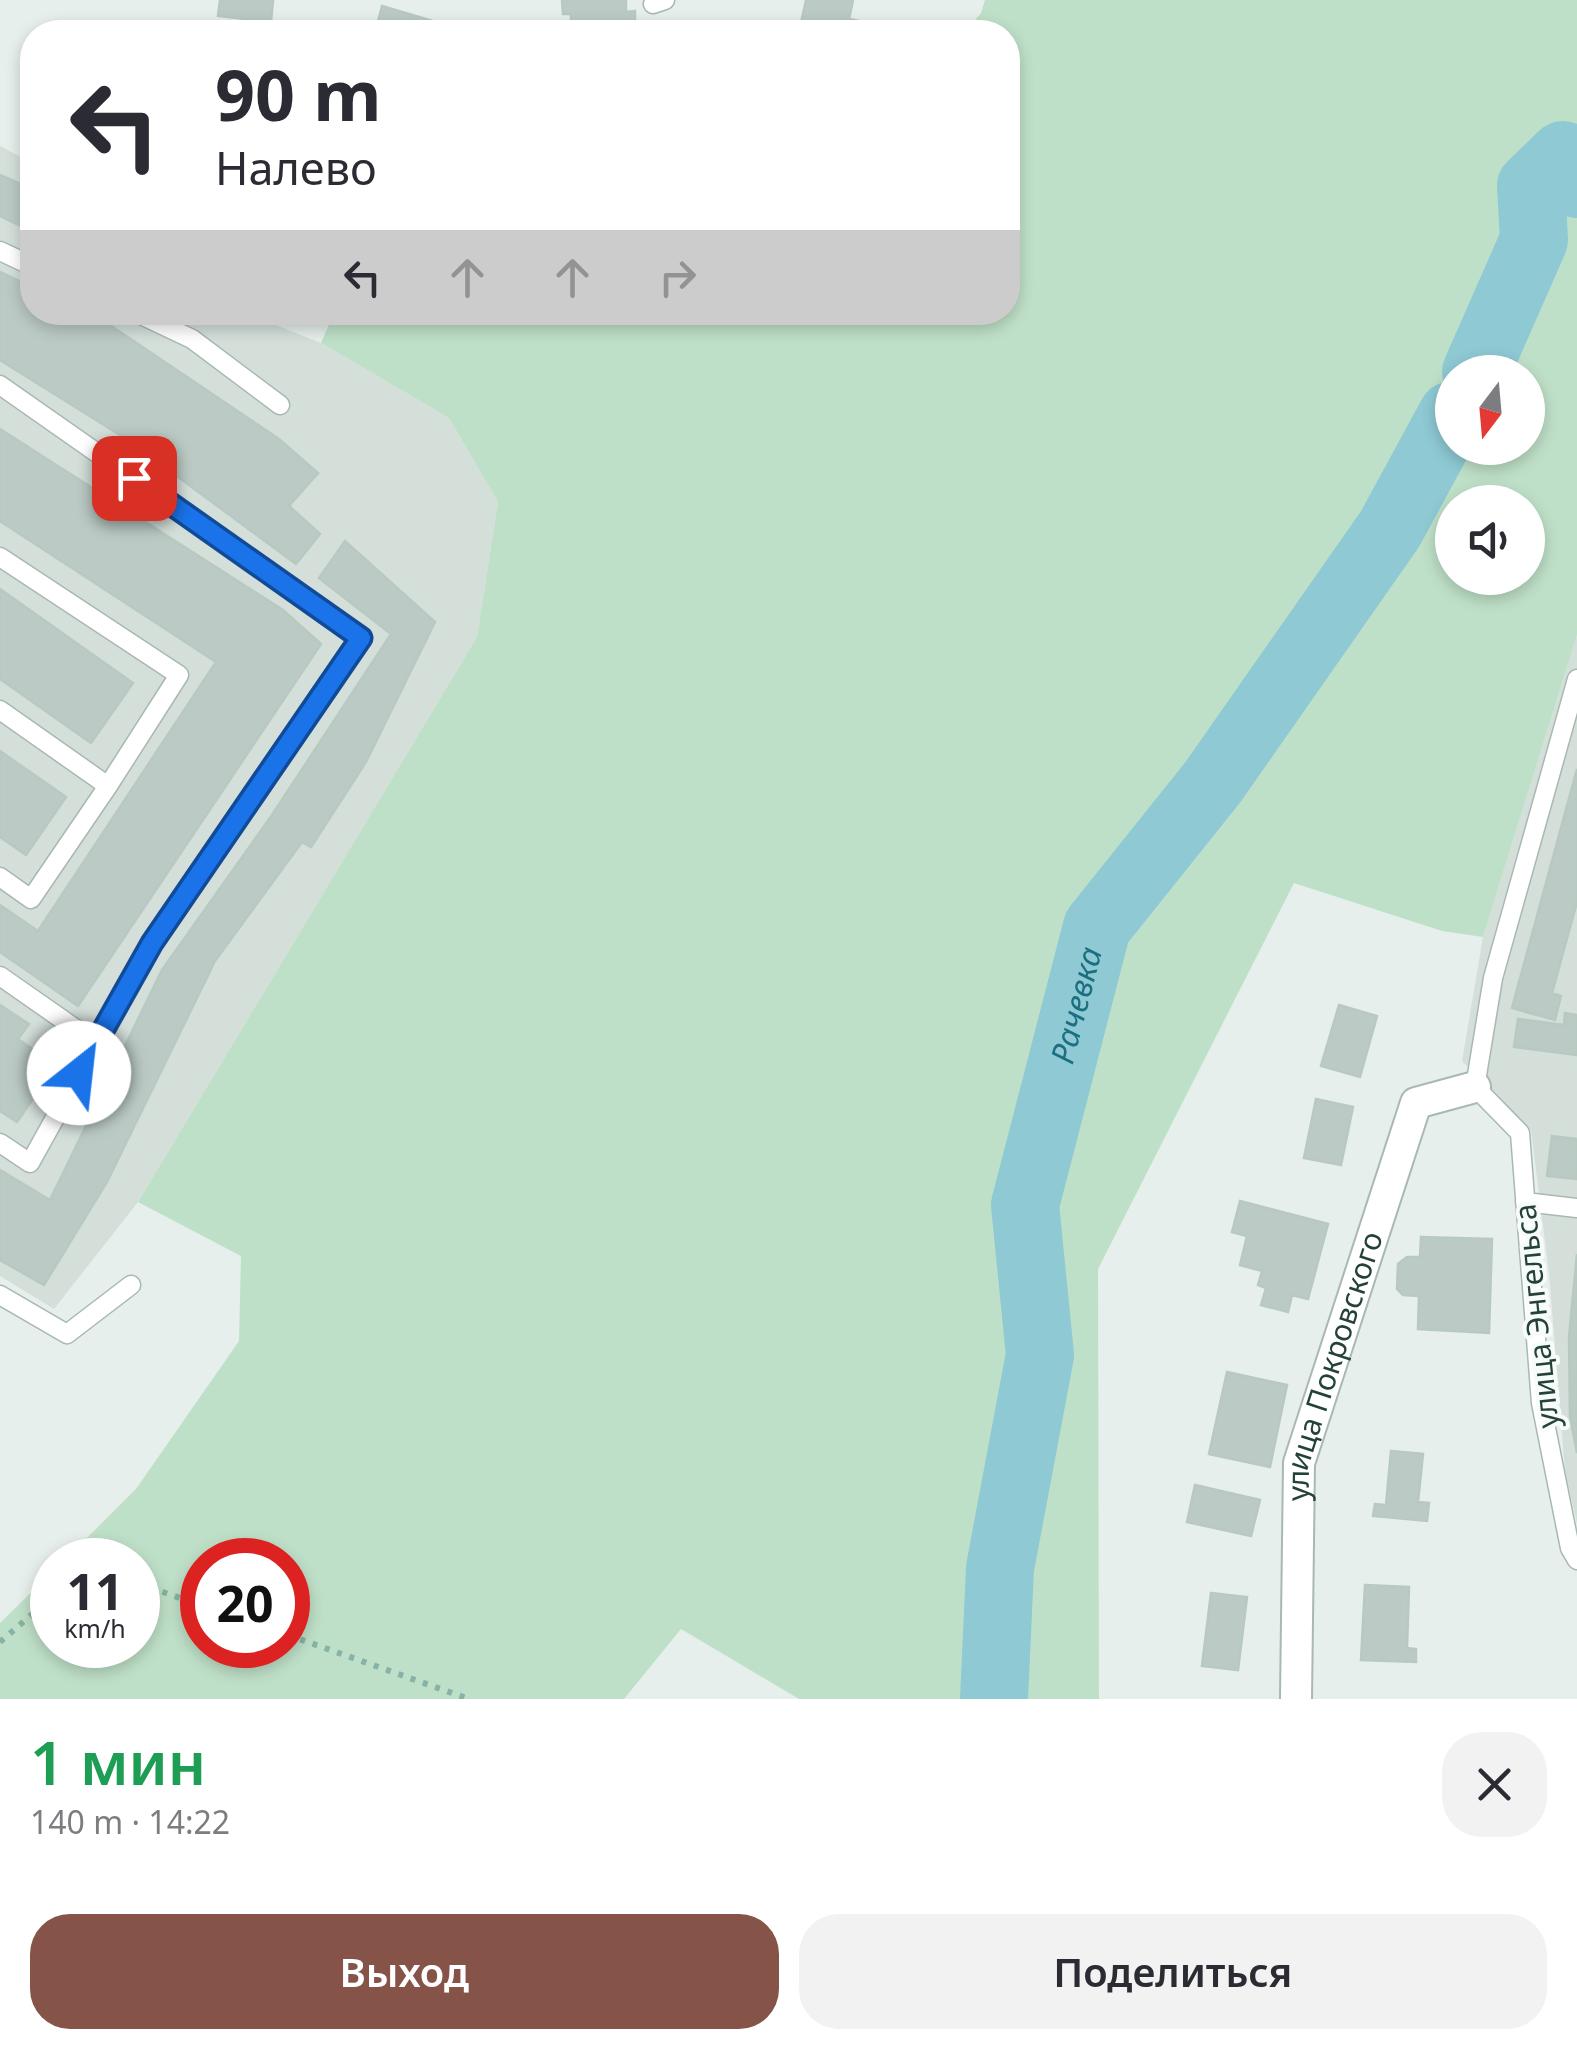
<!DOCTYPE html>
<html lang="ru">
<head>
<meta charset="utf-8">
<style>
	:root { --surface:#fff; --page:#f2f2f3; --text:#2b2b33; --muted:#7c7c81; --accent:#855347 }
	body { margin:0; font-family:"Noto Sans",sans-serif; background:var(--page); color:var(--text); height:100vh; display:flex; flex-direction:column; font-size:38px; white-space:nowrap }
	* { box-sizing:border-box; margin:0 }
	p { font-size:32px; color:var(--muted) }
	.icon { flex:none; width:55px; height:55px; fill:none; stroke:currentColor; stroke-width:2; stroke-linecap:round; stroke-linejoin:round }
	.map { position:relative; height:1699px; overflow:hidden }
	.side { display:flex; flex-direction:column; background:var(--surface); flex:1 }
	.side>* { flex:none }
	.guide { position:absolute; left:20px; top:20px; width:1000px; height:305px; border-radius:40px; box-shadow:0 5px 15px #0003; background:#fff; color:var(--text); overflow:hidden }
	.needle { width:65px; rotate:196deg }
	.fabs { position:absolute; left:1435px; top:355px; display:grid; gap:20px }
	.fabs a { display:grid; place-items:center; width:110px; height:110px; border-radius:50%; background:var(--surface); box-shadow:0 5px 15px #0003; font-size:50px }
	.speed { position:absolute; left:30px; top:1538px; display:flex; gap:20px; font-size:50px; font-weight:700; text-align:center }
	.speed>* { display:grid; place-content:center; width:130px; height:130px; border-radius:50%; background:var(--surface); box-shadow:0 5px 15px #0003; line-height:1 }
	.speed small { font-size:25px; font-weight:400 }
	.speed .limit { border:15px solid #d22; background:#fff; color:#111 }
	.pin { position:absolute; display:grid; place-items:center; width:85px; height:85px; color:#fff; margin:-42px; border-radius:20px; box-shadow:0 5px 15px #0006 }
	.me { position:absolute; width:110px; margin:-55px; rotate:29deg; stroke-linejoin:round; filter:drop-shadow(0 0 8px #0008) }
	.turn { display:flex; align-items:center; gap:35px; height:210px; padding:0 30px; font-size:45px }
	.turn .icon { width:130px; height:130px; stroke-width:2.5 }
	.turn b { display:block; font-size:70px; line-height:85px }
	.lanes { display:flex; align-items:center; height:95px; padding:0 30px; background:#0003; justify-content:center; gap:50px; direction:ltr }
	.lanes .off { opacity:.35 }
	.round { display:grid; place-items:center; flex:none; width:105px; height:105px; border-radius:40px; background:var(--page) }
	.headline { display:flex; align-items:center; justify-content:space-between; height:170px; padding:0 30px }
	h1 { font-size:60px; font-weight:600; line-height:75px; color:#1e9e55 }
	.action { display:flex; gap:20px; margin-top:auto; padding:20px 30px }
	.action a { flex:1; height:115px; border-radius:40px; background:var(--accent); color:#fff; font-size:40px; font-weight:600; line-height:115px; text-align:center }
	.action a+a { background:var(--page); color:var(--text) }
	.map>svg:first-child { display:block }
	.built { fill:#d4dfda }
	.green { fill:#bfe0c8; fill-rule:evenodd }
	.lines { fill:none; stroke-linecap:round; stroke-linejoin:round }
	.river { stroke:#8ec9d4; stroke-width:68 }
	.building { fill:#bbcac4; stroke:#b8c9c2; stroke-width:2.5 }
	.lane-casing { stroke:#a8b8b2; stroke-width:21 }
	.street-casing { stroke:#a8b8b2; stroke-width:34 }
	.path { stroke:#86b3a5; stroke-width:6; stroke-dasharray:5 8; stroke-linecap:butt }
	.lane { stroke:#fff; stroke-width:18 }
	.street { stroke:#fff; stroke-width:30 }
	.route-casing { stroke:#114b97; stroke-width:25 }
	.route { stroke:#1a73e8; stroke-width:18 }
	.labels { text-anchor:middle; stroke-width:8; stroke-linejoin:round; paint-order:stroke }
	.street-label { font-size:30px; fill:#24423a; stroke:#f7fbf9 }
	.water-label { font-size:32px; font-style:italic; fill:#1c6f80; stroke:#f7fbf9 }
</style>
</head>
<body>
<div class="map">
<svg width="1577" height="1699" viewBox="0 0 1577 1699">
	<rect width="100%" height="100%" fill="#e6efeb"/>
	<!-- built -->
	<path class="built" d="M0,146l32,17v149l214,1 75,30 128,75 49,84 -21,135 -339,565 -84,107 -54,-33z
		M1577,635v889l-12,-53 -16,-197 -18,-144 -69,-69 21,-124z"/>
	<!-- green -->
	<path class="green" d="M985,0h592v635l-94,302 -41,-6 -148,-48 -196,386 1,430h-300l-118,-70 -57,70h-624v-76l52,-51v73h86v-85h-73l71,-71 103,-148 2,-85 -103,-54 339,-565 21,-135 -49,-84 -128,-75 13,-30 674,-1v-280h-43l16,-19zM1452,372h76v76h-76zM1452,502h76v76h-76zM202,1560h86v85h-86z"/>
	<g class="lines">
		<!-- river -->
		<g class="river">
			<path d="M1476,372l58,-132 -3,-54 32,-31 14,29"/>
			<path id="s1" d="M994,1699l6,-131 40,-213 -15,-150 72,-278 116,-145 177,-253 62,-114"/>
		</g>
	</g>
	<!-- building -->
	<path class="building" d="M220,0h53l-2,22 -53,-6z
		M562,0h64v12l9,-1v21h-64v-18h-8z
		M806,0h47l-4,19 20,4 -2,9h-68z
		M382,6l61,18 -3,8h-80l2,-7 14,4z
		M0,175l32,14v42l-32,-15z
		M0,272l32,15v25l60,1 187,126 39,34 -29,33 31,28 -24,30 -168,-124 -128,-80z
		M0,429l283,181 38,34 -243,362 -78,-54v-47l38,26 178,-269 -216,-141z
		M345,541l90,81 -69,140 -55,85 -9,-5 -87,119 -108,221 -63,103 -44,-25v-90l50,30 112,-230 110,-155 119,-181 -72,-56z
		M0,589l133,94 -42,60 -91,-64z
		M0,751l66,46 -40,58 -26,-18z
		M1577,769v133l-25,91 9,3 -6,24 -43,-12z
		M0,1005l29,19 -11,15 17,12 8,-13 22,14 -48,70 -17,-11z
		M1339,1005l38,11 -17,61 -39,-11z
		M1565,1013l12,2v40l-63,-8 4,-28 46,6z
		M1316,1099l37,8 -12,58 -37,-7z
		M1552,1136l25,3v40l-30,-3z
		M1240,1201l88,23 -20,75 -16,-4 -4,17 -27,-7 5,-17 -8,-3 4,-14 -22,-6 7,-29 -15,-4z
		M1421,1237l71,2 -3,94 -71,-4 1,-33 -16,-1 -6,-6 1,-25 9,-7h13z
		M1577,1254v199l-7,-37 -1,-79z
		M1227,1372l60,13 -17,82 -61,-13z
		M1391,1451l32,3 -5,48 11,1 -2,18 -54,-5 2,-12 11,1z
		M1195,1485l65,15 -9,36 -64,-14z
		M1365,1585l44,2 -2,61 9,1v13l-55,-2z
		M1211,1593l36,4 -9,73 -36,-4z"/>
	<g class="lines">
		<defs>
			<path id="lane" d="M653,4l12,-4
				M0,251l32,15
				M135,312l57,27 88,66
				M0,385l361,253 -209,305 -122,220 -30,-20
				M0,557l179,118 -71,111 -77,113 -31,-22
				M1577,679l-84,299 -18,109 45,46 21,270 29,145 7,12
				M0,710l108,76
				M0,976l96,67
				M1525,1202l52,6
				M0,1295l67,39 64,-49"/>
			<g id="street">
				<path id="s2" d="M1296,1699l3,-236 117,-360 59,-16"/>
			</g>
		</defs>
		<!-- lane casing -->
		<use href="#lane" class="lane-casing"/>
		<!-- street casing -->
		<use href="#street" class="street-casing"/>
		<!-- path -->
		<path class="path" d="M138,1583l64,23
			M288,1635l181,64
			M0,1642l52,-45"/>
		<!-- lane -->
		<use href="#lane" class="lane"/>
		<!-- street -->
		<use href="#street" class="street"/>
	</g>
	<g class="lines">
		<defs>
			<path id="route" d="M79,1073l73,-130 209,-305 -227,-160"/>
		</defs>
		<!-- route casing -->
		<use href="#route" class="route-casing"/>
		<!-- route -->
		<use href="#route" class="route"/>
	</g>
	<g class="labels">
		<!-- street labels -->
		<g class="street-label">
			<text transform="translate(1537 1316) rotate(-96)" y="10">улица Энгельса</text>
			<text dy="10" stroke="none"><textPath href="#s2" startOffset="338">улица Покровского</textPath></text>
		</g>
		<!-- water labels -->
		<g class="water-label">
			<text dy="11" stroke="none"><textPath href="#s1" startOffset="705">Рачевка</textPath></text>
		</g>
	</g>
</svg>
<div class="fabs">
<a><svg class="needle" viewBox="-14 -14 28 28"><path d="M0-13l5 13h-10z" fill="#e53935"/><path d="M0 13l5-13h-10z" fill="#7c7c81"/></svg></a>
<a><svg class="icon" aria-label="sound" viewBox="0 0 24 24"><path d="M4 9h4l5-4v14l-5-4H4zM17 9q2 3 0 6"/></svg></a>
</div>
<div class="speed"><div>11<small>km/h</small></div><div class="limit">20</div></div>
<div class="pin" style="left:134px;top:478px;background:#d93025"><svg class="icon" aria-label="arrive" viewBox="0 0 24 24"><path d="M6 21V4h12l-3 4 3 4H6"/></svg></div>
<svg class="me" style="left:79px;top:1073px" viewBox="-20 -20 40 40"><circle r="19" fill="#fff"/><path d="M0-13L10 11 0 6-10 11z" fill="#1a73e8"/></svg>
<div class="guide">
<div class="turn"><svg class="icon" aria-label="left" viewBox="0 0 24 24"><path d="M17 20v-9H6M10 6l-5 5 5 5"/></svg><div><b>90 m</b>Налево</div></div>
<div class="lanes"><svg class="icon" aria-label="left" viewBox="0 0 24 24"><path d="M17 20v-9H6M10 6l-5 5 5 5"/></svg><svg class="icon off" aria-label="ahead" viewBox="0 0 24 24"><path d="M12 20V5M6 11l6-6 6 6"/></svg><svg class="icon off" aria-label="ahead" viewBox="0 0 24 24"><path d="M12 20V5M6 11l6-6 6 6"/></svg><svg class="icon off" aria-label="right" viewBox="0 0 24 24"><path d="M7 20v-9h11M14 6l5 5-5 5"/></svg></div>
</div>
</div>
<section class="side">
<div class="headline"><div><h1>1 мин</h1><p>140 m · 14:22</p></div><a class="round"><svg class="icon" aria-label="close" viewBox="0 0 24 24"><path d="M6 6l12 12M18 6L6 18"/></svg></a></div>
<div class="action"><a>Выход</a><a>Поделиться</a></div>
</section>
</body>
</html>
